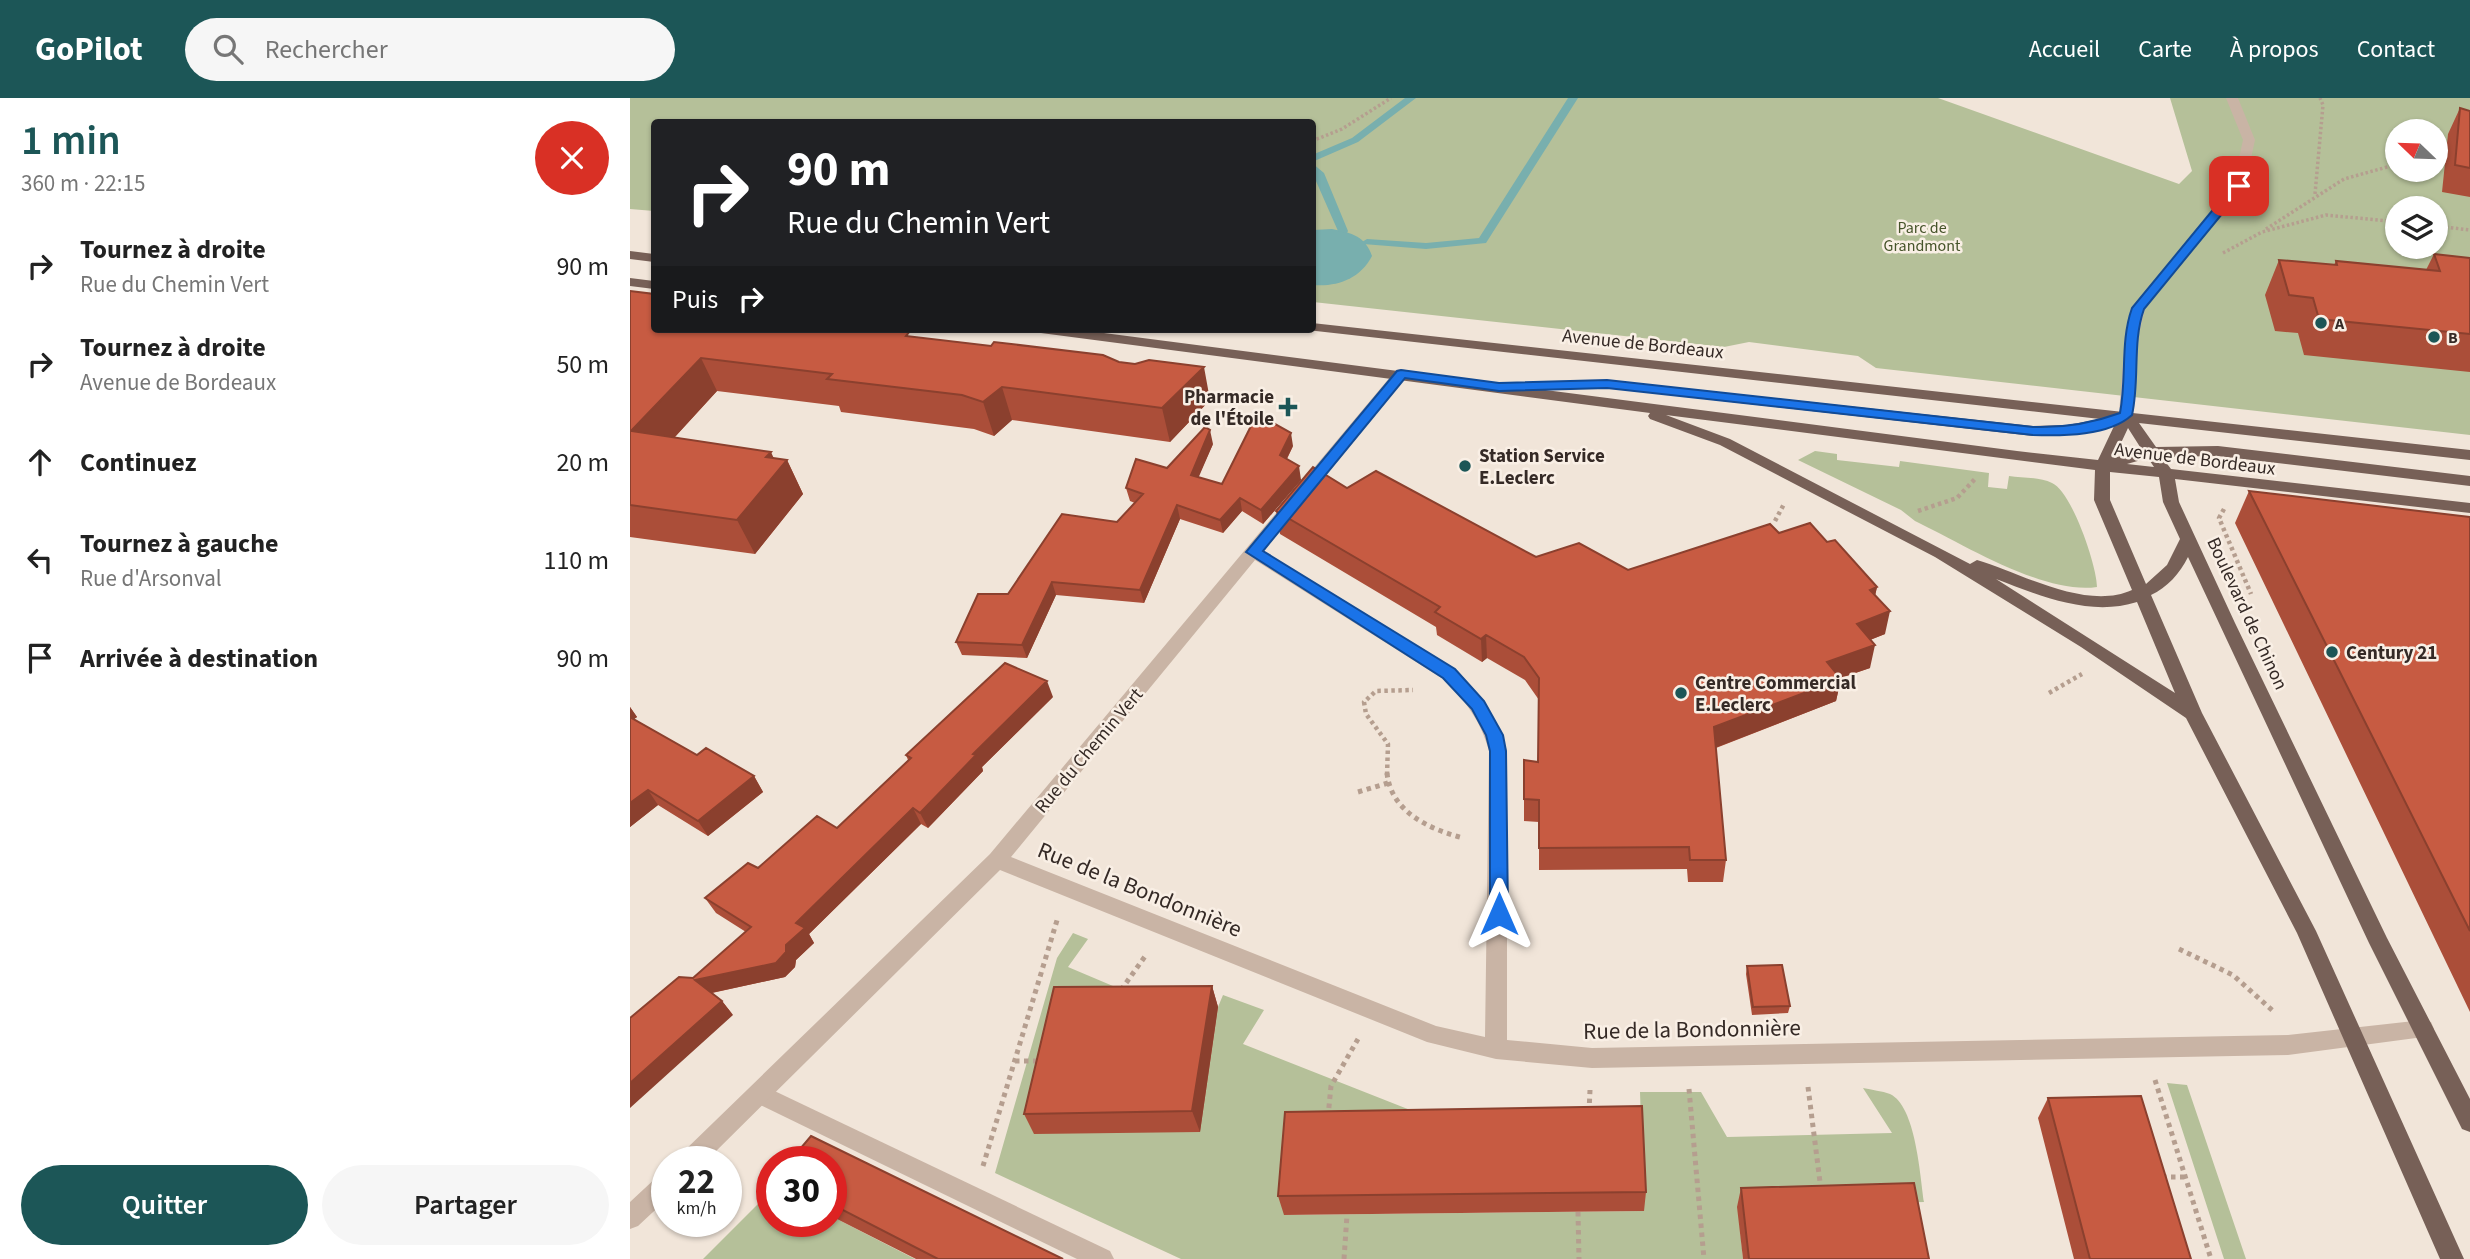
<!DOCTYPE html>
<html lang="fr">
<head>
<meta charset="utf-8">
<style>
	:root { --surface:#fff; --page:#f6f6f6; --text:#222; --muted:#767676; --accent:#1c5657 }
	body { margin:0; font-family:"Source Sans 3",sans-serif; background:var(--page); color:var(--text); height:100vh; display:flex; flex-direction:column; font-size:26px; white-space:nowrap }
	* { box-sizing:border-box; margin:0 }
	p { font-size:23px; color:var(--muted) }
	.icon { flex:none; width:38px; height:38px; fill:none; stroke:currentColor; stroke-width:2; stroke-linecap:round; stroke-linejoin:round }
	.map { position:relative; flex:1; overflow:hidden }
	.panel { display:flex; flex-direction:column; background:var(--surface); width:630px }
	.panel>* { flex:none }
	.guide { position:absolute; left:21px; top:21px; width:665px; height:214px; border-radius:7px; box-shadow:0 2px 5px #0004; background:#202124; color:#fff; overflow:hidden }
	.needle { width:46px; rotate:293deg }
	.buttons { position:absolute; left:1755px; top:21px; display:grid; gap:14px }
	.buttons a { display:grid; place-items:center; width:63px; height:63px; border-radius:50%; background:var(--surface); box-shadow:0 2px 5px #0004; font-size:35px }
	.speed { position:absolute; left:21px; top:1048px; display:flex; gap:14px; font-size:35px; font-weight:700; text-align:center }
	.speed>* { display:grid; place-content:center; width:91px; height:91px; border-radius:50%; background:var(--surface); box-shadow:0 2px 5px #0004; line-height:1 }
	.speed small { font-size:18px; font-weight:400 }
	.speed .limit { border:10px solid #d22; background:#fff; color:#111 }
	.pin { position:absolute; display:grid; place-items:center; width:60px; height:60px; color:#fff; margin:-30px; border-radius:14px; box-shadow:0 4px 10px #0006 }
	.me { position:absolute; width:77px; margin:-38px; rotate:0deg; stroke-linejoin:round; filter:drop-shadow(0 0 5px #0008) }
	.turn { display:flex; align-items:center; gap:24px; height:147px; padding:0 21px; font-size:32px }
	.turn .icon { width:91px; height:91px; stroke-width:2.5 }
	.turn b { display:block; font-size:49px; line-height:60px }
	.then { display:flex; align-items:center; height:66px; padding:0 21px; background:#0003; gap:14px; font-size:26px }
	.round { display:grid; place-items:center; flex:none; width:74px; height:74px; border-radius:37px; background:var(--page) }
	.head { display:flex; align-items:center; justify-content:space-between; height:119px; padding:0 21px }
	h1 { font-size:42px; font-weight:600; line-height:52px; color:var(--accent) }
	.primary-button { display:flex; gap:14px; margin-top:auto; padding:14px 21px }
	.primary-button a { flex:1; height:80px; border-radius:42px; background:var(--accent); color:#fff; font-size:28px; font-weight:600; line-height:80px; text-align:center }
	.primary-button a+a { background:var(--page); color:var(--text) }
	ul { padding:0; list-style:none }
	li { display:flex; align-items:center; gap:21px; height:98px; padding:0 21px }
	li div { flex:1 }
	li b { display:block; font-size:26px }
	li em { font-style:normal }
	header { display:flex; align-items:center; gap:42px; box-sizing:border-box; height:98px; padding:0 35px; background:var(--accent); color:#fff }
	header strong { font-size:33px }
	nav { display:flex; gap:38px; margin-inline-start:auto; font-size:24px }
	.search { width:490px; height:63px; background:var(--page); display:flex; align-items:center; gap:18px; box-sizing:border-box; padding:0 24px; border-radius:38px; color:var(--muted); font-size:26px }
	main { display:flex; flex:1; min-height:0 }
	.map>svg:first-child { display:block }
	.green { fill:#b5c099; fill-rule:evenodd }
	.water { fill:#78afae }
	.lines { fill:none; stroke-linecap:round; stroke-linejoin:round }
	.stream { fill:#78afae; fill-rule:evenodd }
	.path-far2 { stroke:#b59e8f; stroke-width:3.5; stroke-dasharray:2.5 2.5; stroke-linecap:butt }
	.path-far1 { stroke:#b59e8f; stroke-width:4.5; stroke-dasharray:3.5 3.5; stroke-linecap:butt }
	.path { stroke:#b59e8f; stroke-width:5; stroke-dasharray:4.5 4.5; stroke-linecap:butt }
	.lane { fill:#c9b4a5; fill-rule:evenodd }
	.street { fill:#c9b4a5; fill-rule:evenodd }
	.primary { fill:#776057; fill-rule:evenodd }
	.wall { fill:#ab4e39 }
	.shaded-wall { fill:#8b402e }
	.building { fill:#c75b42; stroke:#8b402e; stroke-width:2 }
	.route { fill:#1a73e8; stroke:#114b97; stroke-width:2 }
	.poi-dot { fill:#1c5657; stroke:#f9efe5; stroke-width:2.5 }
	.labels { text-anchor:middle; stroke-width:5; stroke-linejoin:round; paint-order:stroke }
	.far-park-label { font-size:16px; fill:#46542a; stroke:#f9efe5 }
	.far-poi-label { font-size:16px; font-weight:bold; fill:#352a26; stroke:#f9efe5; text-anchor:start }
	.street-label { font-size:19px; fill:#352a26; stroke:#f9efe5 }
	.poi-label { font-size:19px; font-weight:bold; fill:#352a26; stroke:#f9efe5; text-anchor:start }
	.near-street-label { font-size:23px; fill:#352a26; stroke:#f9efe5 }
</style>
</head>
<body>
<header>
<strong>GoPilot</strong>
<div class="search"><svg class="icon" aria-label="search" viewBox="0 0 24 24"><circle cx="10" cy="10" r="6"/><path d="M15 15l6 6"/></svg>Rechercher</div>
<nav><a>Accueil</a><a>Carte</a><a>À propos</a><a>Contact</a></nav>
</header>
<main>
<section class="panel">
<div class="head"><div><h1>1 min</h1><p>360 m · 22:15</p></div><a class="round" style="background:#d93025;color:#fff"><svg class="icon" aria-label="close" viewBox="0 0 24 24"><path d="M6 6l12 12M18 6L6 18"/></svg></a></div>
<ul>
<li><svg class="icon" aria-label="right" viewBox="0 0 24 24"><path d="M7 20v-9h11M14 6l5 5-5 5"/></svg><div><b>Tournez à droite</b><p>Rue du Chemin Vert</p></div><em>90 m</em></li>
<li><svg class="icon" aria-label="right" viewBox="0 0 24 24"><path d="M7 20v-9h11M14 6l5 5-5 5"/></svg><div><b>Tournez à droite</b><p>Avenue de Bordeaux</p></div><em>50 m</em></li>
<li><svg class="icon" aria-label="ahead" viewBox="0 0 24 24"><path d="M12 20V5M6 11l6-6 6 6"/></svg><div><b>Continuez</b></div><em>20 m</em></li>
<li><svg class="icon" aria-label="left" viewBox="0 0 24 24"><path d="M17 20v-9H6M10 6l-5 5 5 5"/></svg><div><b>Tournez à gauche</b><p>Rue d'Arsonval</p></div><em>110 m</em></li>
<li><svg class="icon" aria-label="arrive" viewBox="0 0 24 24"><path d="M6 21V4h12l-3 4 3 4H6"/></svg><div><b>Arrivée à destination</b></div><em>90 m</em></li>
</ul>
<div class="primary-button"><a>Quitter</a><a>Partager</a></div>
</section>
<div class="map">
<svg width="1840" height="1161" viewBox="0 0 1840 1161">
	<rect width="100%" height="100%" fill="#f1e5d9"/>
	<!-- green -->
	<path class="green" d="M0,0h1308l241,86 13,-13 -22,-73h300v337l-594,-67 -18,-12 -109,-14 -25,5 -411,-45 -1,-180h-658v89l-24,-2zM1768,33h38v39h-38zM1768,110h38v39h-38z
		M1185,353l22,3v6l62,7 1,-6 89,12 -1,14 19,2 2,-13c13,2 31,1 43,7 20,9 45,83 45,104 -53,8 -134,-43 -182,-66l-14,-11 -103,-50z
		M443,835l15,6 -20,28 97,41 35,123 18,-124 5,-12 41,15 -21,34 185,73 -144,98 360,-4 -4,-119h61l26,45 165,-4 -29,-45c9,2 19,3 27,6 26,12 30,82 34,108l-186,5 5,52h-562l-186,-86 62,-215z
		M1537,985l20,2 59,174h-22z
		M139,1095h3v29h59v-6l84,43h-212z"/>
	<!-- water -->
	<path class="water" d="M702,131c20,4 33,7 40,27 -12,23 -35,31 -59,29v-55z"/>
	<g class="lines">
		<!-- stream -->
		<path class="stream" d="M775,0h11l-58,44 -46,20v-7l40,-17z
			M938,0h10l-92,145 -60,6 -63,-5 -1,-2 5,-3 59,4 53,-5z
			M682,65l12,10 24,58 -1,2 -9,-2 -26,-59z"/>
		<!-- path-far2 -->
		<path class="path-far2" d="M682,43l30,-12 49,-31
			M1685,96l8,-89 -3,-7
			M1806,128l34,4
			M1636,131l78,-50 54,-15
			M1593,155l39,-21 64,-17 72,7"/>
		<!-- path-far1 -->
		<path class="path-far1" d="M1594,411l-5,9 32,76
			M1288,413l39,-13 18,-19
			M1145,423l9,-17
			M1419,595l33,-19
			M757,677l1,-31 -22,-30 -2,-12 12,-11 37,-1"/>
		<!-- path -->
		<path class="path" d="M757,675c4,39 42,56 76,65
			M728,694l30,-9
			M1549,851l54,26 40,36
			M491,892l25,-35
			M385,963h27
			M1525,982l56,179
			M1178,989l13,103
			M1059,991l15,170
			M959,1014l1,-22
			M698,1019l3,-31 27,-47
			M353,1068l75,-249
			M1532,1079h24
			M948,1114l1,47
			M714,1161l3,-44"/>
		<!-- lane -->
		<path class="lane" d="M130,986l350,167 4,8h-37l-325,-158 -3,-7 3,-7z"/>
		<!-- street -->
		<path class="street" d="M1596,0h12l17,42 -10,46 -100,123 -6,25 -6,81 -7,5 -5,-2 -2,-3 6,-81 6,-26 102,-123 10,-45z
			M771,271l5,1v6l-143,175 192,118c25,24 43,49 52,82v289l85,8 696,-13 135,-15 8,2 3,7 -3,7 -143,19 -696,13 -96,-9 -69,-17 -427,-172 -295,292h-27l3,-8 309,-300 406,-484zM625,462l188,119c22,21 38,42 46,72l-4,286 -49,-11 -425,-169z
			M37,1074v27l-29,27 -8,3v-27l29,-27z"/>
		<!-- primary -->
		<path class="primary" d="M0,153l24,3v8l-24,-3z
			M0,180l24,3v8l-24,-3z
			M682,225l1158,127v10l-331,-37 17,24 62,-1 252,30v10l-252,-30 -56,1 9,12 299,34v10l-295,-34 4,23 56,121 152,315 83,161v33l-8,-3 -93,-186 -181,-386c-8,16 -21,31 -37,38l51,118 114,218 148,328h-24l-143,-326 -111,-215 -105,-71 -146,-90 -215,-112 -70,-26 -2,-3 2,-3 -609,-80 -7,-4h39l944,122 81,9 17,-36 -37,9 -45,3 -426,-48 -57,2 -5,-1v-6l62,-3 426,46 34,-1 33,-6 -793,-89 5,-1zM1036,317l429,55 -1,30 38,90c-46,21 -111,-17 -155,-30l-7,4 -240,-125zM1498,330l14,22 -28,8zM1518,360l6,9 -27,-3zM1480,374l49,5 4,25 17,37 -13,26 -21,19 -36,-84zM1366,481c44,17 94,38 141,23l38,91z"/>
	</g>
	<!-- wall -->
	<path class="wall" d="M1830,10l10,3v86l-28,-5 6,-58z
		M1804,156l36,4v114l-166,-17 -6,-22 -23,-2 -10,-36 14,-35 55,5 2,-4 90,9z
		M0,193l24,38 258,8 298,63 -40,42 -158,-22 -18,16 -20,-7 -133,-17 -2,-6 -122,-15 -42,46 99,21 13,2 16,34 -48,60 -125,-17z
		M583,346l-15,33 24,7 71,-38 -6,13 14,21 -38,44 -21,-13 -19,22 -43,-14 -36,84 -88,-8 -29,63 -65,-3 -6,-13 52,-48 109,-72 18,-19 -5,-2 -4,-13z
		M717,390l189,69 92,13 151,-37 48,9 50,45 -2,8 10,39 -15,6v28l-29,10 -5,23 -120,47 10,112 -3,22h-35l-1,-13 -148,1v-48l-15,-1v-22l14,-37 1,-62 -14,-20 -38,-22 -5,4 -45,-27 -1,-8 -156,-93 -4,-23z
		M1619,393l221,26v495l-235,-489z
		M423,599l-71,70 1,4 -55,57 -7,-4 -112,110 5,9 -18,17 -1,7 -10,10 -73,16 10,8 11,14 -40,-37 53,-46 -30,-19 -11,-15 53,-30 79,-40 71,-68 -2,-5z
		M0,609l7,10 -3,2 63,36 57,21 9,16 -55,44 -50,-31 -28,22z
		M1117,868l43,40 -2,7 -36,2 -6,-41z
		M582,888l6,21 -18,125 -166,2 -10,-20z
		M1418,1000l143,161h-117l-36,-141z
		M201,1064l232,97h-147l-85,-43z
		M1111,1090l188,71h-186l-6,-52z
		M1016,1094l-2,19 -360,4 -6,-19z"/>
	<!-- shaded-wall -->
	<path class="shaded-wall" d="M71,260l16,33 -68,74 -18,-34z
		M574,269l6,33 -40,42 -8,-34z
		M372,289l10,33 -18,16 -11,-34z
		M580,332l3,14 -19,44 -3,-13z
		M661,335l2,13 -11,22 -2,-13z
		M141,354l8,18 8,-10 16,34 -48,60 -18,-34 29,-63z
		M669,368l2,14 -38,44 -2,-14z
		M610,400l2,13 -19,22 -3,-13z
		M547,407l3,14 -36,84 -4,-13z
		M422,484l4,13 -29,63 -5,-13z
		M1247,489l-5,23 -2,-20z
		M1260,513l-5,23 -33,13 5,-23z
		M856,537l1,23 -5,4 -1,-23z
		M1245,547l-5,23 -48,16 5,-22z
		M1211,581l-5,22 -124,48 2,-22z
		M417,583l6,16 -71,70 1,4 -55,57 -8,-15 53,-59z
		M0,609l7,10 -7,5z
		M124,678l9,16 -55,44 -10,-15z
		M18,692l10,15 -28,22v-24z
		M283,710l8,16 -112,110 5,9 -18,17 -1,7 -10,10 -79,17 -11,-14 91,-35 10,-22z
		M582,888l6,21 -18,125 -8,-21z
		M92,903l11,14 -103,93v-25z"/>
	<!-- building -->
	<path class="building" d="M1830,10l10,3v57l-15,-3z
		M1804,156l36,4v76l-151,-15 -6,-21 -24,-3 -10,-35 58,5 -1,-4 104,10z
		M0,193l24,3v35h238l18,2 -4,5 85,10 3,-4 109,13 16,7 16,2 14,-4 55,7 -42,41 -160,-21 -19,15 -21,-7 -135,-16 5,-5 -131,-16 -70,73 140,21 -5,5 21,3 -50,60 -107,-15z
		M627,316l34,19 -11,22 19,11 -38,44 -21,-12 -20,22 -43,-15 -37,85 -88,-8 -30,63 -66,-3 22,-48h30l54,-80 55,8 26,-28 -17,-6 10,-29 31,9 38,-41 5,3 -19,45 31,9z
		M683,369l34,21 29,-17 160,86 43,-14 49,27 142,-46 9,9 31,-10 17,19 8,-2 42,47 -7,3 20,21 -33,13 18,21 -48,17 14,17 -127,48 12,133h-36l-1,-13 -150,1v-48l-15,-1v-39l14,2 1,-84 -15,-21 -38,-22 -5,4 -46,-27 5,-5 -164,-96z
		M1619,393l221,26v414z
		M375,565l42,18 -74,73 3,1 -56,58 -7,-5 -117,115 9,5 -19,17v7l-10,11 -81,17 27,21 -92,82v-65l49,-41 14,1 58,-51 -46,-29 43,-35 10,5 59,-52 20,12 74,-70 -5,-3z
		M0,619l67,38 9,-7 48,28 -56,45 -50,-31 -18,13z
		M1152,867l8,41 -37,1 -6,-41z
		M582,888l-20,125 -168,3 30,-127z
		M1511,998l50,163h-101l-42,-161z
		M1012,1008l4,86 -368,4 7,-84z
		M181,1038l252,123h-125l-107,-55v-42h-42z
		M1284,1085l15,76h-180l-8,-71z"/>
	<!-- route -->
	<path class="route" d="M1605,85l10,3 -101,123c-12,34 -4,70 -12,106 -23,21 -69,21 -99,20l-426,-47 -108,3 -94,-13 -142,173 192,118 29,32 19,34 3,16 2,163 -3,5h-13l-2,-5v-163l-4,-16 -14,-26 -29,-31 -197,-126 151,-181 4,-1 98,13 108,-3 426,47c31,1 57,-3 87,-14 7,-36 0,-71 12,-105z"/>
	<!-- markers -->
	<g class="poi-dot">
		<circle cx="1691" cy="225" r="7"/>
		<circle cx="1804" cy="239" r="7"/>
		<path d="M654.5 298.5h7v7h7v7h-7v7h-7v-7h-7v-7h7z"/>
		<circle cx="835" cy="368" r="7"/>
		<circle cx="1702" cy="554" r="7"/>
		<circle cx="1051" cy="595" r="7"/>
	</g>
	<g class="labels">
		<!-- far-park labels -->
		<g class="far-park-label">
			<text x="1292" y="135">Parc de<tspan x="1292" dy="18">Grandmont</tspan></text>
		</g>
		<!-- far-poi labels -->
		<g class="far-poi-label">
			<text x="1705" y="231">A</text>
			<text x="1818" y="245">B</text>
		</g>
		<!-- street labels -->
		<g class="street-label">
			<text transform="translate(1013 245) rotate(6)" y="7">Avenue de Bordeaux</text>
			<text transform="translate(1565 360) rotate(7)" y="7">Avenue de Bordeaux</text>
			<text transform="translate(1618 515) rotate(65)" y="7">Boulevard de Chinon</text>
			<text transform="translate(458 652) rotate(-50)" y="7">Rue du Chemin Vert</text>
		</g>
		<!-- poi labels -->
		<g class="poi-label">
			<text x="644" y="305" text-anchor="end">Pharmacie<tspan x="644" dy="22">de l'Étoile</tspan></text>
			<text x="849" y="364">Station Service<tspan x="849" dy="22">E.Leclerc</tspan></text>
			<text x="1716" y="561">Century 21</text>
			<text x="1065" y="591">Centre Commercial<tspan x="1065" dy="22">E.Leclerc</tspan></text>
		</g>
		<!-- near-street labels -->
		<g class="near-street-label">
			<text transform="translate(510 791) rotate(22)" y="8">Rue de la Bondonnière</text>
			<text transform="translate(1062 931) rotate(-1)" y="8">Rue de la Bondonnière</text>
		</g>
	</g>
</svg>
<div class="buttons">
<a><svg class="needle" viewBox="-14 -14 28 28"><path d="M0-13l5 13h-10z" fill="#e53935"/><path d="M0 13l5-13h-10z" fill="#767676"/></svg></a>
<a><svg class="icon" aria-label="layers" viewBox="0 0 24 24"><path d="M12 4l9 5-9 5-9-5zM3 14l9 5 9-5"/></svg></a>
</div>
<div class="speed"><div>22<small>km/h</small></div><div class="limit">30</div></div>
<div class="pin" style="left:1609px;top:88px;background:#d93025"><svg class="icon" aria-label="arrive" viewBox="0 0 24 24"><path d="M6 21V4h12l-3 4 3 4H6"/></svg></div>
<svg class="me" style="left:869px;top:816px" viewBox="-20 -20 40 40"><path d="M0-17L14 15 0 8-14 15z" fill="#1a73e8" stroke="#fff" stroke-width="4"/></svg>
<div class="guide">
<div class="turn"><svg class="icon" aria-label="right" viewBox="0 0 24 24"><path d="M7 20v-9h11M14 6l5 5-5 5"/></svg><div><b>90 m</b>Rue du Chemin Vert</div></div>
<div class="then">Puis<svg class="icon" aria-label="right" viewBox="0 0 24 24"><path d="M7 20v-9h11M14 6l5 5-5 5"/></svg></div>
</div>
</div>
</main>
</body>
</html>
